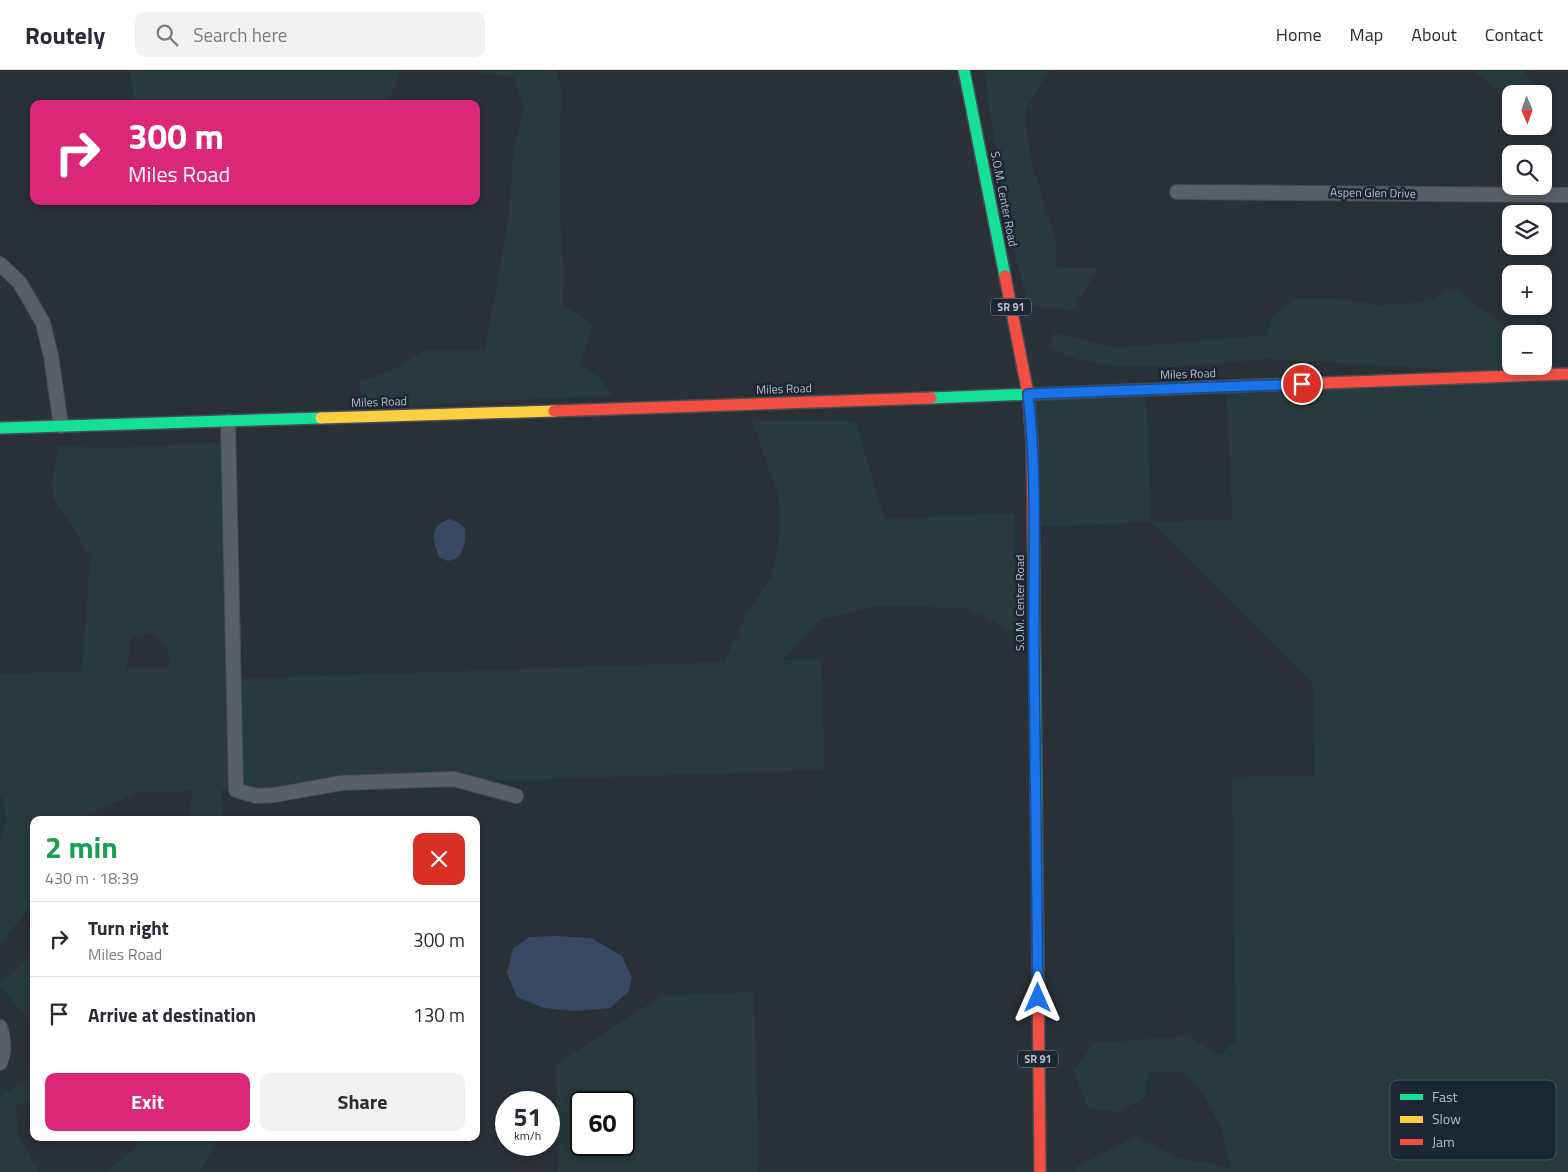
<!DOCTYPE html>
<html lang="en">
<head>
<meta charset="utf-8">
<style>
	:root { --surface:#fff; --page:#f2f2f3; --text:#2b2b33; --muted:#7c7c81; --line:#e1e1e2; --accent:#db2777 }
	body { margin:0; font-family:"Titillium Web",sans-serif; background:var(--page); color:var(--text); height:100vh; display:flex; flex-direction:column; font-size:19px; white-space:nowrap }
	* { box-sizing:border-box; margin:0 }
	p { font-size:16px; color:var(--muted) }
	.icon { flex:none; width:28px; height:28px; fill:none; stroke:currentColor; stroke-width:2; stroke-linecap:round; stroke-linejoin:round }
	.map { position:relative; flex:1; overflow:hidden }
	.sheet { position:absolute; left:30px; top:746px; width:450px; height:325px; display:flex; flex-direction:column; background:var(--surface); border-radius:10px; box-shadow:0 2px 8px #0003 }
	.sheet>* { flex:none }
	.top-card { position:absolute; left:30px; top:30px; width:450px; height:105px; border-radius:10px; box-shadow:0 2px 8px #0003; background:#db2777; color:#fff; overflow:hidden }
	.needle { width:32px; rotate:178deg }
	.tools { position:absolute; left:1502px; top:15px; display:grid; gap:10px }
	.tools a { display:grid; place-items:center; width:50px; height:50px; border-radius:10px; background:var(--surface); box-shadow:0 2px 8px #0003; font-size:25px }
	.speed { position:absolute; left:495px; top:1021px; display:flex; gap:10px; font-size:25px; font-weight:700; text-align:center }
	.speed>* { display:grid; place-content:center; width:65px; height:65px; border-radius:50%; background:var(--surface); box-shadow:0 2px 8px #0003; line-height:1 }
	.speed small { font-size:12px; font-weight:400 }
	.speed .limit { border:2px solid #111; border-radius:8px; background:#fff; color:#111 }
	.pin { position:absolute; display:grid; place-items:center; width:42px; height:42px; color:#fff; margin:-21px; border:2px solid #fff; border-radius:50%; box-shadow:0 1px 5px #0007 }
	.me { position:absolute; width:55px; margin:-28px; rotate:0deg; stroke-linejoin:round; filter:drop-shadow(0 0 4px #0008) }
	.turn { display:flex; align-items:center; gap:18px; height:105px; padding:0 15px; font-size:22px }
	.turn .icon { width:65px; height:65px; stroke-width:2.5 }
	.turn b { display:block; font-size:35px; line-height:42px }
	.round { display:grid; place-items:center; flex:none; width:52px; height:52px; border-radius:10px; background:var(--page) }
	.head { display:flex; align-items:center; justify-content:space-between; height:85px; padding:0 15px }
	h1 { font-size:30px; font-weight:700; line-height:38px; color:#1e9e55 }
	.cta { display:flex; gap:10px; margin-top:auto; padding:10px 15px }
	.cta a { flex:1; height:58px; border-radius:10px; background:var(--accent); color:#fff; font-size:20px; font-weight:700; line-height:58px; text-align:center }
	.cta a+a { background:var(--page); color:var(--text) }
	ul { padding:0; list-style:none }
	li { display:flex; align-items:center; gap:15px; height:75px; padding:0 15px; border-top:1px solid var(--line) }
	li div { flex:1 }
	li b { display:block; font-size:19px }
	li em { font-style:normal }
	header { display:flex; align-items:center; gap:30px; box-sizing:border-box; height:70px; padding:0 25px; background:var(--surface); border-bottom:1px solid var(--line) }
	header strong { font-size:24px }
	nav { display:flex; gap:28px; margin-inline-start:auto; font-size:18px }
	.search { width:350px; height:45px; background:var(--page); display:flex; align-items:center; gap:12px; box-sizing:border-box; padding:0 18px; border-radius:10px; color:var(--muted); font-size:19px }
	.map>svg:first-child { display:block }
	.green { fill:#273a3e; fill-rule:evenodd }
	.water { fill:#384963 }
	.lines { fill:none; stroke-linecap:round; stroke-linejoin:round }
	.street-casing { stroke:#484c53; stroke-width:16 }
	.fast-casing { stroke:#484c53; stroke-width:14 }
	.slow-casing { stroke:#484c53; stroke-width:14 }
	.jam-casing { stroke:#484c53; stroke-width:14 }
	.street { stroke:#5a5e66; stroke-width:14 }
	.fast { stroke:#16e098; stroke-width:11 }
	.slow { stroke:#ffcf43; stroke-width:11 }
	.jam { stroke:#f24e42; stroke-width:11 }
	.route-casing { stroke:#114b97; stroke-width:12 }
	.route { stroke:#1a73e8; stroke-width:9 }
	.labels { text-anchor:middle; stroke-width:5; stroke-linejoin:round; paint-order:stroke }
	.shield { fill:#1d2633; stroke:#878f9c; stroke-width:1 }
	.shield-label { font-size:11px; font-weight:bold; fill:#b4bcc9 }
	.street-label { font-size:12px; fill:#b4bcc9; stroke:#1d2633 }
	.key { fill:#1d2633; stroke:#4a5360; stroke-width:1 }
	.key-label { font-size:14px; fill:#b4bcc9 }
</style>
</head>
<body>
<header>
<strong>Routely</strong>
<div class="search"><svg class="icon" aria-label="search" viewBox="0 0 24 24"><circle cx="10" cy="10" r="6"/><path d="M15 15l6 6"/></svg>Search here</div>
<nav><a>Home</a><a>Map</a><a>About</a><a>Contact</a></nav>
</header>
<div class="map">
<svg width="1568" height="1102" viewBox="0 0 1568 1102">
	<rect width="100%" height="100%" fill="#2a3038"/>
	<!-- green -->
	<path class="green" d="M130,0h271l-13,34h-253z
		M477,0h78l8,21 -3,26v49l1,69 3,36 -1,34 30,19 -13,41 19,12 14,18 -248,13 -6,-26 35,-13 31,-19h60l23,-131 6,-73 10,-36 -11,-34 -29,-2z
		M985,0h64l-24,41 5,46 25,79 2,32h41l-24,42 -45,-4 -15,-55 -24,-136z
		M1472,0h51l9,11 4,13h-25v8z
		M151,131h127l-127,5z
		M1454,218l48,36 28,10h-19v29l-20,9 -223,-13 -95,8 -54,-1 -41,-6 -29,-12 6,-16 60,16 151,-13 6,-19 23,-17h45l39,6 48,-3z
		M1568,304v798h-489l-9,-2 65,-33 47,22 48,8 -9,-40 -16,-29 -19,-26h-37l-5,25 -24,15 -32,-4 -14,-37 20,-28 93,-7 33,19 16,-15 -4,-263 83,-2 -2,-91 -162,-162 -117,5 -6,-133 118,-5 5,133 81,-3 -6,-133z
		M752,351h103l30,98 130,-6 1,119 -52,-24 -84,-2 -60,13 -37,41 38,-1 4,111 -604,20 2,30h-34l3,-29 -55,2 -54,23 -4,4h-45v46l-2,1 -2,40 -30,37v-104l6,-22 -4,-21h-2v-123l82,-3 8,-112 -17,-32 -20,-28 -1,-20 6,-33 54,2 117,-6 5,237 490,-17 21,-44 27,-43 8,-41 -1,-35zM154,562l13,17 3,18 -44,2 6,-32z
		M34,882v149l-18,3 2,30 15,28 7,10h-40v-76l25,-14 9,-42 -9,-25 -25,-28v-2z
		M754,922l5,180h-200l-3,-108 106,-68zM581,1032h43v43h-43z
		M137,1068h80v4l-18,30h-93l30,-24z"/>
	<!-- water -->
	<path class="water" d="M449,449l9,3 7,7c0,12 0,19 -7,29l-10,3 -8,-3c-8,-18 -12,-31 9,-39z
		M554,866l37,2 31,18 10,22 -3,13 -19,17 -35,3 -31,-3 -27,-11 -10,-24 6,-24 16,-12z"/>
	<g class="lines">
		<defs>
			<path id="street" d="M1177,122l391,3
				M0,194l20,19 23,40 8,33 10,70
				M228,351l8,369 21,6 18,-1 66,-12 113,-4 62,17
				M0,957c4,13 5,23 0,36"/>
			<path id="fast" d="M964,0l41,206
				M931,328l281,-11
				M0,358l321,-10
				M1034,513l4,386"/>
			<path id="slow" d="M321,348l233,-7"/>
			<path id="jam" d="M1005,206l23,118 4,47 2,142
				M1212,317l356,-13
				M554,341l377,-13
				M1038,899l2,203"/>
		</defs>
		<!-- street casing -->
		<use href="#street" class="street-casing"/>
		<!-- fast casing -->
		<use href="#fast" class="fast-casing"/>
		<!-- slow casing -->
		<use href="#slow" class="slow-casing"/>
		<!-- jam casing -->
		<use href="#jam" class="jam-casing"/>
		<!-- street -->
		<use href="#street" class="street"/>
		<!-- fast -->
		<use href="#fast" class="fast"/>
		<!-- slow -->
		<use href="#slow" class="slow"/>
		<!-- jam -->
		<use href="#jam" class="jam"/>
	</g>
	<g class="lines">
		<defs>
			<path id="route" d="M1038,928c-1,-113 -3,-227 -4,-340 -1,-88 4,-177 -6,-264l274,-10"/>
		</defs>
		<!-- route casing -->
		<use href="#route" class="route-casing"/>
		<!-- route -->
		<use href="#route" class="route"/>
	</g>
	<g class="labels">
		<!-- shield labels -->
		<g class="shield">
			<rect x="991" y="228.5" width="40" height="17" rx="4"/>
			<rect x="1018" y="980.5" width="40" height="17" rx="4"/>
		</g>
		<g class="shield-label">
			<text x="1011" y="241">SR 91</text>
			<text x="1038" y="993">SR 91</text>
		</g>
		<!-- street labels -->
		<g class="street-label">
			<text transform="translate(1373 123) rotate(1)" y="4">Aspen Glen Drive</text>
			<text transform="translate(1004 129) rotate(79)" y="4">S.O.M. Center Road</text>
			<text transform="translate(1188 304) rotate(-2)" y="4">Miles Road</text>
			<text transform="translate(784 319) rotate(-2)" y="4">Miles Road</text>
			<text transform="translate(379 332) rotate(-2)" y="4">Miles Road</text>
			<text transform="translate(1020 533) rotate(-90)" y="4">S.O.M. Center Road</text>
		</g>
	</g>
	<!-- legend -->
	<rect x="1390" y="1010" width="166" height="80" rx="8" class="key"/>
	<rect x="1400" y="1024" width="23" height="6" fill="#16e098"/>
	<rect x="1400" y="1046" width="23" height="7" fill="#ffcf43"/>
	<rect x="1400" y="1069" width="23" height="6" fill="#f24e42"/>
	<g class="key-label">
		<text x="1432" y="1032">Fast</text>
		<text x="1432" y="1054">Slow</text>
		<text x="1432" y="1077">Jam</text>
	</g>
</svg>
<div class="tools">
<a><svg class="needle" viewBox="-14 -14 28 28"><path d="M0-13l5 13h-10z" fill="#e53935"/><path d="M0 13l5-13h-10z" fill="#7c7c81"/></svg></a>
<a><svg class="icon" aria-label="search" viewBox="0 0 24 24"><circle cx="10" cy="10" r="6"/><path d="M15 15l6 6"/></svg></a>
<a><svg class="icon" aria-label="layers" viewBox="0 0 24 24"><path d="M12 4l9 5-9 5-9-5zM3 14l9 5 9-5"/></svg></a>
<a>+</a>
<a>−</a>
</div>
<div class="speed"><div>51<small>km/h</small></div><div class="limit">60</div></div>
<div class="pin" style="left:1302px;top:314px;background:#d93025"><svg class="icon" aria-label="arrive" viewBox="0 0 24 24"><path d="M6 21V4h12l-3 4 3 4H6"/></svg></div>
<svg class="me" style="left:1038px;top:928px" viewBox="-20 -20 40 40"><path d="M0-17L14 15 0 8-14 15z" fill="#1a73e8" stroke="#fff" stroke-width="4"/></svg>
<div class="top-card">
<div class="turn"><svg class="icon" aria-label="right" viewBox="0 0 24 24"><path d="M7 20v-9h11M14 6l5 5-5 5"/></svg><div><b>300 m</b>Miles Road</div></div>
</div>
<section class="sheet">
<div class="head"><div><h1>2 min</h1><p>430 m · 18:39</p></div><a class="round" style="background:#d93025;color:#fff"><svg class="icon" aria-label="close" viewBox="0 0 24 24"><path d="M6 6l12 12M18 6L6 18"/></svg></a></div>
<ul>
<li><svg class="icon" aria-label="right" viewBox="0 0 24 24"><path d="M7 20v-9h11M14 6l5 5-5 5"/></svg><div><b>Turn right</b><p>Miles Road</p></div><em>300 m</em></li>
<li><svg class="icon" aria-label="arrive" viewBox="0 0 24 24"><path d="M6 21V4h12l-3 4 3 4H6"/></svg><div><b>Arrive at destination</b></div><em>130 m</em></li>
</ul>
<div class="cta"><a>Exit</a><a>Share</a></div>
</section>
</div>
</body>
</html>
